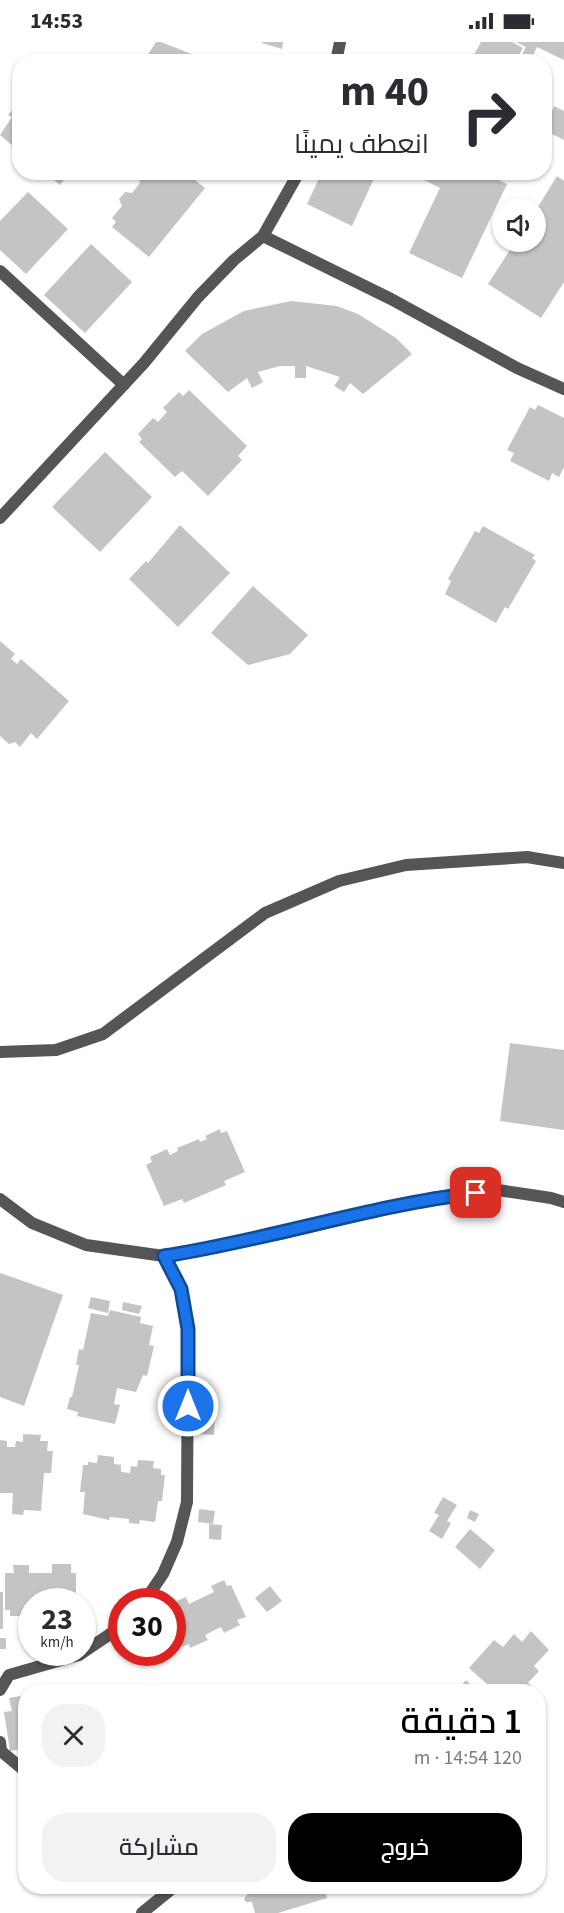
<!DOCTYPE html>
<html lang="ar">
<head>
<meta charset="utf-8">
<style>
	:root { --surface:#fff; --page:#f2f2f3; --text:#2b2b33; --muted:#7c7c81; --accent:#000 }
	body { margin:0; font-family:"Source Sans 3",Cairo,sans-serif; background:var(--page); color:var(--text); direction:rtl; height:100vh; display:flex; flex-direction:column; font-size:22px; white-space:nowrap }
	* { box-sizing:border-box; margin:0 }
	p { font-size:20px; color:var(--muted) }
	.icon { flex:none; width:33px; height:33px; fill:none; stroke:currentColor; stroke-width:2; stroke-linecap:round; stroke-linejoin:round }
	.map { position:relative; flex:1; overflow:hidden; direction:ltr }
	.panel { position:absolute; left:18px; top:1642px; width:528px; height:210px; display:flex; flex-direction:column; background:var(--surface); border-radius:24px; box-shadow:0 2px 4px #0004; direction:rtl }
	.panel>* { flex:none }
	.guide { position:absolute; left:12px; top:12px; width:540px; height:126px; border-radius:24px; box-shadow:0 2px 4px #0004; direction:rtl; background:#fff; color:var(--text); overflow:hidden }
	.controls { position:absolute; left:492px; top:156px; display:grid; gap:12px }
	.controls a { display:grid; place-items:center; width:54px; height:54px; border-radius:50%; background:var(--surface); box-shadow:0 2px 4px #0004; font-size:30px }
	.speed { position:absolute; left:18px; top:1546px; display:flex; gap:12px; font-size:30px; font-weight:700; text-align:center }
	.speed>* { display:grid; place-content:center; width:78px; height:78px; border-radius:50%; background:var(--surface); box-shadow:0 2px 4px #0004; line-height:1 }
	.speed small { font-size:15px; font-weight:400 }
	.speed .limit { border:9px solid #d22; background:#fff; color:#111 }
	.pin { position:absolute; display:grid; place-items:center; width:51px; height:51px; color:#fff; margin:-26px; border-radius:12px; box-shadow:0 3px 9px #0006 }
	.me { position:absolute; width:66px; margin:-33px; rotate:0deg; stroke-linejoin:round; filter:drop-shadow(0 0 4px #0008) }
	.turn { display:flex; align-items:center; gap:21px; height:126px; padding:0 24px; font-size:27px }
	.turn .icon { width:78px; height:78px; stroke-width:2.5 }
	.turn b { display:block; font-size:42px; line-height:51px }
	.round { display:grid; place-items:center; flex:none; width:63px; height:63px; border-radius:24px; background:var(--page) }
	.headline { display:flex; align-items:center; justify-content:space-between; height:102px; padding:0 24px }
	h1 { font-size:36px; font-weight:600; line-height:45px; color:var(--accent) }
	.primary-button { display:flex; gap:12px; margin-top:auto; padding:12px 24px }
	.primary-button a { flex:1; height:69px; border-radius:24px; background:var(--accent); color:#fff; font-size:24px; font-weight:600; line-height:69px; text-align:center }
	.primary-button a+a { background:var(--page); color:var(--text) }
	.status { display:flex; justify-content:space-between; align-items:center; height:42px; padding:0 30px; background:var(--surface); direction:ltr }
	.status svg { height:16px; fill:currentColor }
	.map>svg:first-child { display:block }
	.building { fill:#c4c4c4 }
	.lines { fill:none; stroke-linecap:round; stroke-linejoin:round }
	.street { stroke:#555; stroke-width:12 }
	.route-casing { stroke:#114b97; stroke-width:15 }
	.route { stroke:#1a73e8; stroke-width:10 }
</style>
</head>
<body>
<div class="status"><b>14:53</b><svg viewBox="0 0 49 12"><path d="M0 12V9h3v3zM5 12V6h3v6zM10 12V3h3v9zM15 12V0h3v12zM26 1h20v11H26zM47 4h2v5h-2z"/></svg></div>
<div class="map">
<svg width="564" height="1871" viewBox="0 0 564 1871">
	<rect width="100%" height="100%" fill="#fff"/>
	<!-- building -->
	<path class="building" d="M156,0h5l51,20h-69z
		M262,0h21l-1,7 -20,-6z
		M481,0h31l11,6 -8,14h-45z
		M516,0h48v18l-27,-13 -7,15h-12l8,-15z
		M20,59v51l-20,-17 12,-18 -4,-2z
		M554,64l10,5v29l-20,-10z
		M44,130h26l-10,13z
		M141,130h44l20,16 -56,69 -37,-30 4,-5 -4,-4 10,-12 -3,-7 6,-7 7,1 8,-10 -2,-7z
		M322,130h55l-25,54 -45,-22z
		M408,130h74l25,12 -45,94 -53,-25 31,-65z
		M557,134l7,5v101l-23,36 -53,-34 27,-42h21v-32z
		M28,150l40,37 -42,45 -26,-24v-29z
		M91,202l41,38 -47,51 -41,-38z
		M291,259l46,5 21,8 38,24 16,16 -49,40 -13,-11 -6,9 -10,-6 6,-9 -34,-11v12h-11v-12h-15l-22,6 5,10 -11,6 -5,-10 -19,14 -43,-41 17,-17 42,-23z
		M189,348l58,56 -9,10 4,4 -34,36 -26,-25 -7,6 -36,-35 3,-3 -4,-5 15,-16 5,4 9,-10 -4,-4 16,-16 4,4z
		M538,363l26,13v49l-5,10 -7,-4 -3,8 -39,-20 4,-8 -7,-3 23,-43 5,3z
		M105,410l47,45 -52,55 -48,-45z
		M180,483l50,48 -52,54 -49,-48 17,-18 2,2z
		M483,484l52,29 -3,3 4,3 -28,48 -3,-2 -9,16 -51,-29 6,-13 -3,-2 27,-48 4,2z
		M253,544l55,49 -18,19 -42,11 -37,-32z
		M0,599l15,13 -4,5 6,5 4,-5 48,42 -32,38 -6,-6 -11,14 -5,-5 -6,2 -9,-8z
		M510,1001l54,7v80l-64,-9z
		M220,1087l1,4 6,-2 18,41 -21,9 2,4 -42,18 -2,-4 -18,7 -18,-41 6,-3 -2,-5 17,-8 3,6 8,-4 -1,-3 22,-9 1,3 7,-3 -2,-3z
		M0,1231l63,22 -39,111 -24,-9z
		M91,1255l19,4 -2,12 -20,-5z
		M123,1260l19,4 -3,8 -17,-4z
		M110,1268l31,7 -1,6 13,3 -4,19 5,1 -7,30 -4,-1 -7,17 -19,-4 -3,16 6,1 -5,19 -38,-8 1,-4 -11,-3 3,-12h2l7,-32h-3l3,-16 4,1 8,-37 17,3z
		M200,1370l15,1 -1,22 -15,-1z
		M23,1392l18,1 -1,6h8l-1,10h6l-2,22h-7l-3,38 -17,-1 -1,5 -11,-1 1,-21h-13v-53l7,1v6h8l1,-6 7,1z
		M98,1413l16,2v7l7,1v7l9,1 1,-7 6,1 1,-7 16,1 -1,7 8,1v6h4l-3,26h-4l-3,21 -15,-2 -1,4 -10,-1v-4l-19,-2 -1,3 -26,-6 2,-22h-5l3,-27h5v-3l9,1z
		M443,1455l14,8 -10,16 4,2 -9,16 -13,-8 10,-16 -5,-2z
		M199,1467l16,2 -2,13 -15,-2z
		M470,1468l9,4 -4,8 -8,-4z
		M209,1482l13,1 -1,15 -12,-1z
		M470,1487l25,21 -15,19 -25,-22z
		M52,1522h19v9h5v29h-44l-1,14h-21v-6h-5v-37h9l-1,-8h16v8h23z
		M224,1538l3,6 4,-1 15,32 -9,3 3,5 -16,8 -3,-6 -16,8 3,5 -18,8 -1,-4 -7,3 -10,-22v-22l14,-6 3,7 25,-12 -3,-6z
		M270,1544l12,15 -15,11 -12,-14z
		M0,1550h3v37h-3z
		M531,1589l18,19 -15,16 5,5 -11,12 5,4 -4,5h-33l-27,-24 25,-28 9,7 11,-13 8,8z
		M0,1596h6v11h-6z
		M466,1638l12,12h-23z
		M68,1645l1,5h-25v-1z
		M26,1653v59h-3l-1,-5 -12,2 -6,-39 8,-1 -3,-13z
		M248,1845h76l3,11 -49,15h-23l-3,-11h-6l-2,-3 5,-7z"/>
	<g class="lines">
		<!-- street -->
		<path class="street" d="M336,20l4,-20
			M263,194l128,63 126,69 47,21
			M0,229l124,114
			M0,476l144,-155 54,-66 36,-37 29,-24 36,-64
			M0,1010l56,-2 47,-16 162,-121 74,-32 67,-16 121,-8 37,6
			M0,1157l32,24 54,22 78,11 121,-23 146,-35 67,-8 53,8 13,4
			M144,1560l19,-28 14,-32 10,-40 1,-173 -7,-40 -17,-33
			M0,1648l9,-15 70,-20 43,-29
			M0,1700l1,9 25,21
			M142,1871l32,-26"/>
	</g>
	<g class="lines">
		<defs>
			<path id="route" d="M188,1364v-77l-7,-40 -17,-33c105,-16 207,-51 312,-63"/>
		</defs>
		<!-- route casing -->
		<use href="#route" class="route-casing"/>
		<!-- route -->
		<use href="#route" class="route"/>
	</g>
</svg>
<div class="controls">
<a><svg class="icon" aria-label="sound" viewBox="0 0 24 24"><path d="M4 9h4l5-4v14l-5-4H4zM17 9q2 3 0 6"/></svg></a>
</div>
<div class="speed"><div>23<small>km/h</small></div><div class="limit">30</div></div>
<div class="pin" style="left:476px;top:1151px;background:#d93025"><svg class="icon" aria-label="arrive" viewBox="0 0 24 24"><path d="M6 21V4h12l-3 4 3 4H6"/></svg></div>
<svg class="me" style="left:188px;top:1364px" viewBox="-20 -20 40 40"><circle r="17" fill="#1a73e8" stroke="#fff" stroke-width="3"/><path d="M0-11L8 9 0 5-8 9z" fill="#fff"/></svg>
<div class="guide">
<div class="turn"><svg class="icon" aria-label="right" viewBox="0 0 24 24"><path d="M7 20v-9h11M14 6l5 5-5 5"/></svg><div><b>40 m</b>انعطف يمينًا</div></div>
</div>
<section class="panel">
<div class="headline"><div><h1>1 دقيقة</h1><p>120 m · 14:54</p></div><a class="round"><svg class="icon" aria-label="close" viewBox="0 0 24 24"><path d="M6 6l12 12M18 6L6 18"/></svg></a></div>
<div class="primary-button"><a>خروج</a><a>مشاركة</a></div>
</section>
</div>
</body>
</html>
